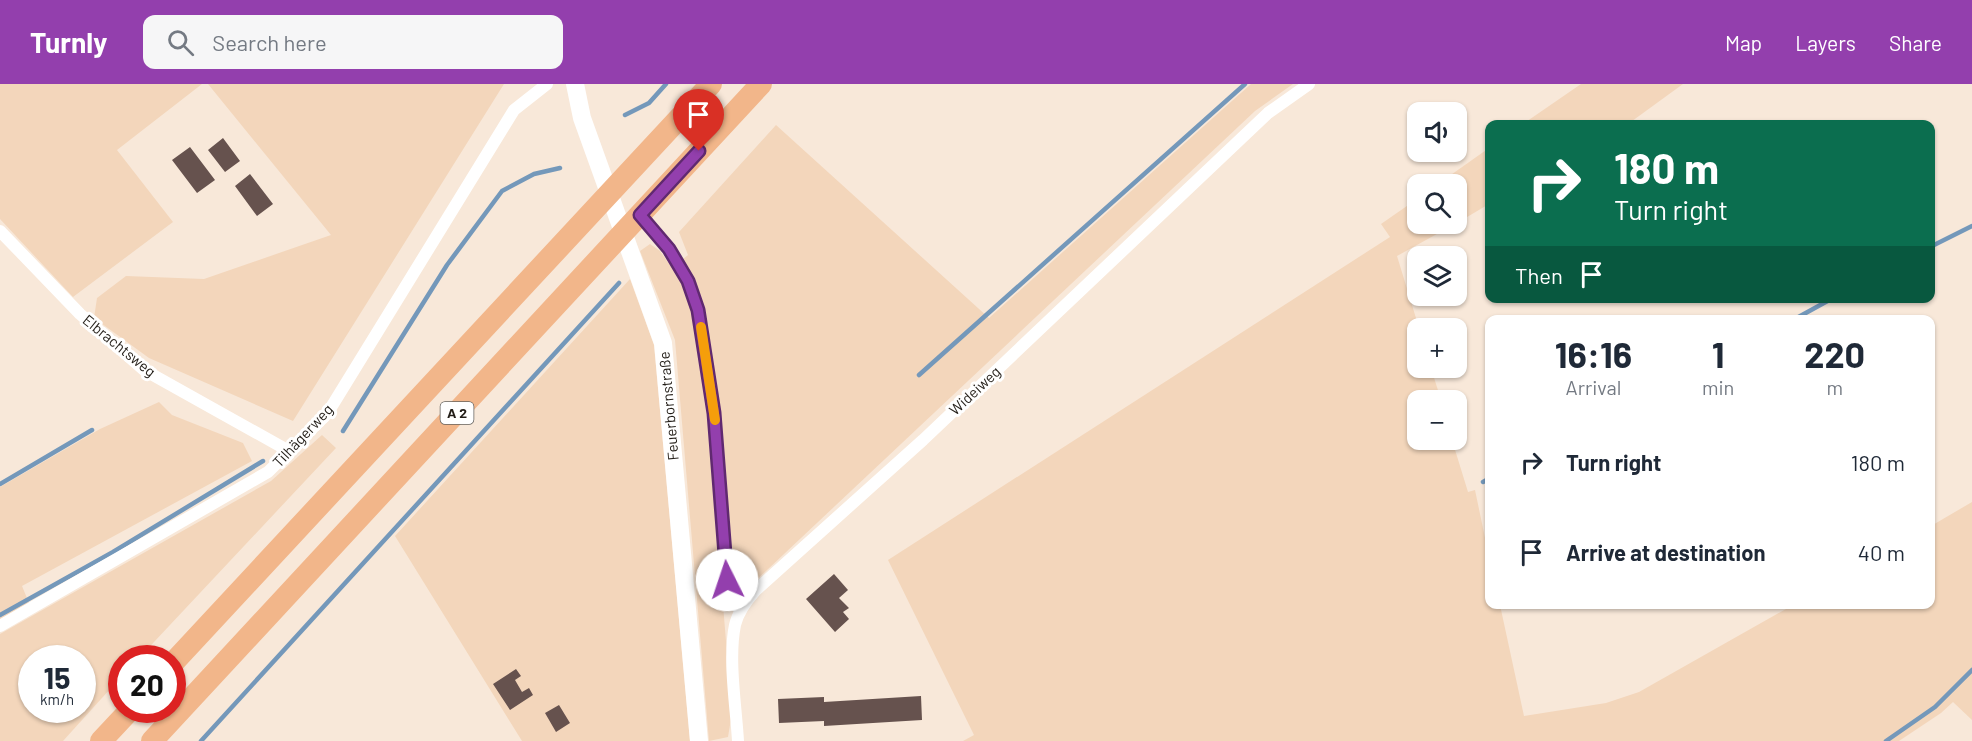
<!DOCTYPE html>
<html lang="en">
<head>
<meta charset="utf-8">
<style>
	:root { --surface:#fff; --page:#f6f6f7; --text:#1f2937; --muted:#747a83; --accent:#933fad }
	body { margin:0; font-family:Barlow,sans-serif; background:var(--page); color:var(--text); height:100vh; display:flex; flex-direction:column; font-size:22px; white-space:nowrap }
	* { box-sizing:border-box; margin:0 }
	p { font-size:20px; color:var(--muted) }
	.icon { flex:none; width:33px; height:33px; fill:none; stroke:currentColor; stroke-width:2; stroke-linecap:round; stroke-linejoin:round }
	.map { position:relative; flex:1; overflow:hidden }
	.panel { position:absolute; left:1485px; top:231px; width:450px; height:294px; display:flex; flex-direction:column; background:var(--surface); border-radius:12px; box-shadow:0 2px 4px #0004 }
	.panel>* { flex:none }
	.hud { position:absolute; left:1485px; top:36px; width:450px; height:183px; border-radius:12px; box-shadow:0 2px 4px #0004; background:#0b6e4f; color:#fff; overflow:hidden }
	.controls { position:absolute; left:1407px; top:18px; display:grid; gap:12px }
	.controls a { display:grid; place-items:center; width:60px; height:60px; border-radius:12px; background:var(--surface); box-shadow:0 2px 4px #0004; font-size:30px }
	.speed { position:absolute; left:18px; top:561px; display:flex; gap:12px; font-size:30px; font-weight:700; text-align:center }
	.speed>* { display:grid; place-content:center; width:78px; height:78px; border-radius:50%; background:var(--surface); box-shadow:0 2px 4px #0004; line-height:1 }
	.speed small { font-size:15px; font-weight:400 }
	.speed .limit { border:9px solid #d22; background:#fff; color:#111 }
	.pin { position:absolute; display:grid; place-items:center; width:51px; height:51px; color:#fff; margin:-62px -26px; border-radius:50% 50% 50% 0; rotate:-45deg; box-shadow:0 0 6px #0007 }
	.pin .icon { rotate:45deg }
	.me { position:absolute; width:66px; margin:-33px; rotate:356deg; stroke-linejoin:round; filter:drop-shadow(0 0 4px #0008) }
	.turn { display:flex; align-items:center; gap:21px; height:126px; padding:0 30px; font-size:27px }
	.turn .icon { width:78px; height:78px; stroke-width:2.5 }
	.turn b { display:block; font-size:42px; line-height:51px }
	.then { display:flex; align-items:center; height:57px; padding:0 30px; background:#0003; gap:12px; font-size:22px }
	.eta { display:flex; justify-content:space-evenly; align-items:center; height:102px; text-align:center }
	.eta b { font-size:36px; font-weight:700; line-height:42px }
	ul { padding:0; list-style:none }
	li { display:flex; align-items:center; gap:18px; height:90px; padding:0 30px }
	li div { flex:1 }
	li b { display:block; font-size:22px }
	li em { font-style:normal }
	header { display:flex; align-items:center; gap:36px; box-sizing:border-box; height:84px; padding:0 30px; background:var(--accent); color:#fff }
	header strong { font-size:28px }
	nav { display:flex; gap:33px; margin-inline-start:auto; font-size:21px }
	.search { width:420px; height:54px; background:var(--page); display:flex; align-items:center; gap:15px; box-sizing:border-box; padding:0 21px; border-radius:12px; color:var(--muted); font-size:22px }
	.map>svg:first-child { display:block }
	.green { fill:#f3d6bb; fill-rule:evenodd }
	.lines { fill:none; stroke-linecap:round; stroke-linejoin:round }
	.stream { stroke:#7498ba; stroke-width:4.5 }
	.building { fill:#66524e }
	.lane { stroke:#fff; stroke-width:6 }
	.street { stroke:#fff; stroke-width:12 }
	.secondary { stroke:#fff; stroke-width:18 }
	.highway { stroke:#f2b68a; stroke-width:22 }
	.route-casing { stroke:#602970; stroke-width:15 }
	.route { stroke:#933fad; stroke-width:10 }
	.slow { stroke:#f59e0b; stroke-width:10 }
	.labels { text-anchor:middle; stroke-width:6; stroke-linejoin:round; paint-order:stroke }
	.shield { fill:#fff; stroke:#64615d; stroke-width:1.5 }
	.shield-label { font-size:14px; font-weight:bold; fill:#221d17 }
	.street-label { font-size:15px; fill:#221d17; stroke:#fff }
</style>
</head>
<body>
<header>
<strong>Turnly</strong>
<div class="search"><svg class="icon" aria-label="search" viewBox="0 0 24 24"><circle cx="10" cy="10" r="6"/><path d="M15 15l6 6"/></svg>Search here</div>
<nav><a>Map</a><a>Layers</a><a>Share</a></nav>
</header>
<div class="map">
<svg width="1972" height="657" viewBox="0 0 1972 657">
	<rect width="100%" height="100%" fill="#f8e8d9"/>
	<!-- green -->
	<path class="green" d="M0,0h202l-85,66 56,72 -100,75 -73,-78z
		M208,0h296l-211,337 -144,-63 -55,-40 3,-20 29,-22 78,3 127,-44z
		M1251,0h42l-38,27 -504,474 -20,-13 -7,-92 -11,5 19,228 -4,24 -19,4 -34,-401 -35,-89 10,-7 10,7 12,17 16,-13 -9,-23 97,-107 213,193z
		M1581,0h102l-55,40h-105z
		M1489,64v56l-32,19 -1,-39h-18z
		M1417,115l1,25h37l-58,32 22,72 -1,40h13l10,32h-23v40h34l16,52 7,-2 14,67 1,47 10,1 24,111 82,-13 33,-11 154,-87 137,-1 1,-78 41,-24v218l-19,-18 -12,11 -42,28h-936l11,-6 -86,-175 502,-323 -9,-13z
		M630,195l24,66 36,396h-168l-127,-205z
		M159,318l13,13 71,28 9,18 -230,125 7,17 -29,17v-133l100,-58z
		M322,351l14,13 -197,210h-17l-1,19 -58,64h-63v-107l271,-153zM32,574h50v52h-50z"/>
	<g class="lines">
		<!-- stream -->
		<path class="stream" d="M625,31l24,-12 17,-19
			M1930,163l42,-21
			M1793,236l40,-22
			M919,291l326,-291
			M343,347l104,-166 55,-74 32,-17 26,-6
			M1483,398l7,-4
			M0,400l92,-54
			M0,531l113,-63 150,-91
			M201,657l418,-458
			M1886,657l49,-34 37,-37"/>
	</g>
	<!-- building -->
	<path class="building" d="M223,54l17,23 -15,11 -17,-22z
		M190,63l25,33 -18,13 -25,-33z
		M250,90l23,30 -16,12 -22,-30z
		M834,490l14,16 -9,8 10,10 -6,4 6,7 -14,13 -29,-33z
		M516,585l5,7 -6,4 7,12 7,-4 4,7 -23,15 -17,-26z
		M921,612l1,24 -98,6v-5l-45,2 -1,-24 46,-2v5z
		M559,621l11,18 -14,9 -11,-19z"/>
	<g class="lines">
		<!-- lane -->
		<path class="lane" d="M642,133l27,32 20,32 9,29 16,103 15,191 10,8"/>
		<!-- street -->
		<path class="street" d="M0,147l80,83 64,56 145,81
			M0,542l268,-154 59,-58 187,-304 33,-26
			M738,657c-2,-35 -10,-82 -3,-116 3,-13 12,-25 21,-35l167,-150 345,-327 41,-29"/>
		<!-- secondary -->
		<path class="secondary" d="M575,0l7,34 81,225 36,398"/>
		<!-- highway -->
		<path class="highway" d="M172,580l539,-580
			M101,657l29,-31
			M152,657l609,-657"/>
	</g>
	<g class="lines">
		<defs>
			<path id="route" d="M699,67l-59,64 29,34 19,32 10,29 16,103 13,167"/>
		</defs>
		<!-- route casing -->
		<use href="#route" class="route-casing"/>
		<!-- route -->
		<use href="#route" class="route"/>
		<!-- slow -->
		<path class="slow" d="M701,243l14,93"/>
	</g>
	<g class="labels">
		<!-- shield labels -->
		<rect class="shield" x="440.5" y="318" width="33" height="22" rx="4.5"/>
		<g class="shield-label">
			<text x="457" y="334">A 2</text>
		</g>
		<!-- street labels -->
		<g class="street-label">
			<text transform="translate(119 262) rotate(39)" y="5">Elbrachtsweg</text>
			<text transform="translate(975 307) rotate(-43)" y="5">Wideiweg</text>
			<text transform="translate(669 322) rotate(-95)" y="5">Feuerbornstraße</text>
			<text transform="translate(303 352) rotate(-47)" y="5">Tilhägerweg</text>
		</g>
	</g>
</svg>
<div class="controls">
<a><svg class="icon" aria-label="sound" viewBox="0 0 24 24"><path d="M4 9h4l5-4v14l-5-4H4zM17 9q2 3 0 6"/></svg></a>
<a><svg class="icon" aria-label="search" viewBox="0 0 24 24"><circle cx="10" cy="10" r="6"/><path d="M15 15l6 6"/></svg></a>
<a><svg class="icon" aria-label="layers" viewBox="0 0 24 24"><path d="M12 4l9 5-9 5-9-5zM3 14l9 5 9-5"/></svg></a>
<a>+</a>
<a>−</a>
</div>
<div class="speed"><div>15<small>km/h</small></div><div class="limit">20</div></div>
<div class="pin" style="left:699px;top:67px;background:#d93025"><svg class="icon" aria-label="arrive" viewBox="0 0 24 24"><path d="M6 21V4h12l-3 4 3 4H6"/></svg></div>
<svg class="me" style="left:727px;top:496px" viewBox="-20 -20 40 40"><circle r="19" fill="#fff"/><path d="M0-13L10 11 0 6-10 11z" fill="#933fad"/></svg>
<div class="hud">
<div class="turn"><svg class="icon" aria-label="right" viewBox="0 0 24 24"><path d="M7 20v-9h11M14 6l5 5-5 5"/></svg><div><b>180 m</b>Turn right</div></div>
<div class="then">Then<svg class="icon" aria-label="arrive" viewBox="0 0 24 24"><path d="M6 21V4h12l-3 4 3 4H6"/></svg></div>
</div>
<section class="panel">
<div class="eta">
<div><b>16:16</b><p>Arrival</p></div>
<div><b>1</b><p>min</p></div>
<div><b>220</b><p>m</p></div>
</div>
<ul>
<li><svg class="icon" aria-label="right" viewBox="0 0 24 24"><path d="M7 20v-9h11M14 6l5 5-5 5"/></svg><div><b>Turn right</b></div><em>180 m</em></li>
<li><svg class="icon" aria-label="arrive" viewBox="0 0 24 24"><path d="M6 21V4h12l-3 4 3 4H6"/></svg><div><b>Arrive at destination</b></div><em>40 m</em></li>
</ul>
</section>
</div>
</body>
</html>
